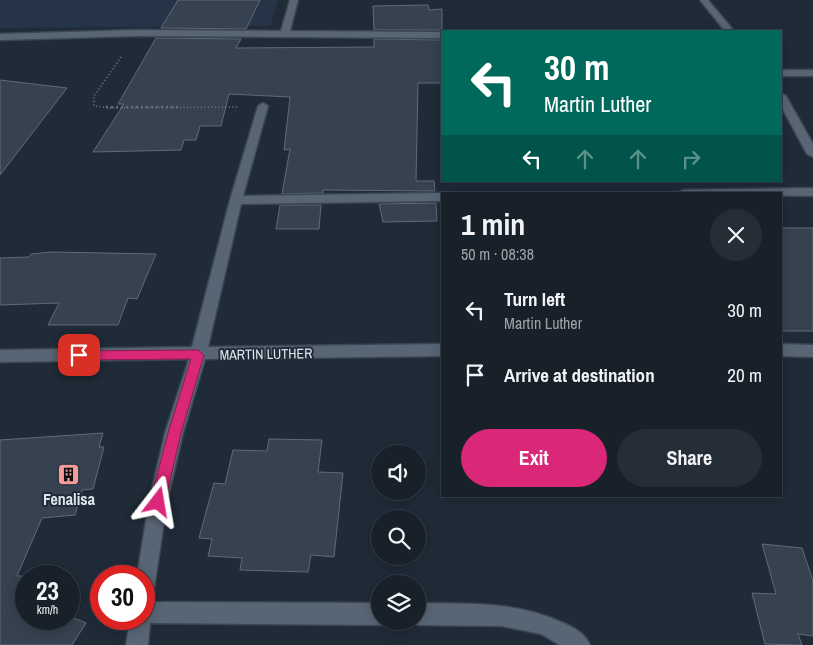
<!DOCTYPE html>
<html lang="en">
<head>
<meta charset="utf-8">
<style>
	:root { --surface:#18202a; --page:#252d36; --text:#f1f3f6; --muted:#9fa3a8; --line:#363e47; --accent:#db2777 }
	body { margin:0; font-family:"Archivo Narrow",sans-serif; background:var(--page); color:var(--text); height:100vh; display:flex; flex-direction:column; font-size:19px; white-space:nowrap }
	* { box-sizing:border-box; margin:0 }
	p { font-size:16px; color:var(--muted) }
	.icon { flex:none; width:28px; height:28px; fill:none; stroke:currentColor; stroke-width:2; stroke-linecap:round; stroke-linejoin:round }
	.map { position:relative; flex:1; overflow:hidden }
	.side { position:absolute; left:441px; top:192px; width:341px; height:305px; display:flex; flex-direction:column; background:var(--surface); border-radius:0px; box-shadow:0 2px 12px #0003,0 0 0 1px var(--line) }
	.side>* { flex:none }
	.top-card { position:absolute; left:441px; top:30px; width:341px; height:152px; border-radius:0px; box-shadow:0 2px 12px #0003,0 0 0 1px var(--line); background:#00695c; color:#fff; overflow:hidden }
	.buttons { position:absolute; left:371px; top:445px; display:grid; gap:10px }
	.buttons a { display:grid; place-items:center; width:55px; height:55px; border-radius:50%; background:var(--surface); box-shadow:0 2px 12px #0003,0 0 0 1px var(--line); font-size:25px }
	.speed { position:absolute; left:15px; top:565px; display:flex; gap:10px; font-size:25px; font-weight:700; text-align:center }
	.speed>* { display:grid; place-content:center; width:65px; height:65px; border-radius:50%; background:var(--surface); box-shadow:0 2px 12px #0003,0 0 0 1px var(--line); line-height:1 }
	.speed small { font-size:12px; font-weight:400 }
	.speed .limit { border:8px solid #d22; background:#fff; color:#111 }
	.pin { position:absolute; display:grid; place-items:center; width:42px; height:42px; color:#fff; margin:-21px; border-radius:10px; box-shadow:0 2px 8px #0006 }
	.me { position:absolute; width:55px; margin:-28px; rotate:14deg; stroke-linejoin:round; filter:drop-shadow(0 0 4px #0008) }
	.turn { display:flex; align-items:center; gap:18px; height:105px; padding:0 20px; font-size:22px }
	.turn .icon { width:65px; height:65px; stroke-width:2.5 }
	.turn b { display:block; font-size:35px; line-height:42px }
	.lanes { display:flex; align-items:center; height:48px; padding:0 20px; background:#0003; justify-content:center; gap:25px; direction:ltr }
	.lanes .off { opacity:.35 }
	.round { display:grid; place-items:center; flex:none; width:52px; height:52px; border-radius:26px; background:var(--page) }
	.headline { display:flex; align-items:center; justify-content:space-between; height:85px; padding:0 20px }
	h1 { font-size:30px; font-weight:700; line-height:38px }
	.primary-button { display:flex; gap:10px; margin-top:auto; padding:10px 20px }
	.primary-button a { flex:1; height:58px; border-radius:30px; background:var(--accent); color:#fff; font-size:20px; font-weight:700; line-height:58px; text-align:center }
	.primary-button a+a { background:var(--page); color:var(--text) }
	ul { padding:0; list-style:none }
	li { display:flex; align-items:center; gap:15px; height:65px; padding:0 20px }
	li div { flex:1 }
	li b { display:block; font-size:19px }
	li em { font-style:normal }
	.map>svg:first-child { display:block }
	.built { fill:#253547 }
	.building { fill:#364250; stroke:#5e6b7a }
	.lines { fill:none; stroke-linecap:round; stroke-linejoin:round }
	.service-casing { stroke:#3b4650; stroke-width:3 }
	.minor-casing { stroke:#3b4650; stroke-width:3 }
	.path-far1 { stroke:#656f7a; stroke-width:2; stroke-dasharray:1 2.5; stroke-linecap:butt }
	.path { stroke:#656f7a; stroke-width:2.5; stroke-dasharray:2 3; stroke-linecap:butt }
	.service { fill:#586574; fill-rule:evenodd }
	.minor { fill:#586574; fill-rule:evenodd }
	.route { fill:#db2777; stroke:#8e194d }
	.labels { text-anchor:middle; stroke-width:4; stroke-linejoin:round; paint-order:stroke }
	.street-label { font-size:14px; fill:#dbe3eb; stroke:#202b38 }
	.near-poi-label { font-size:16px; font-weight:bold; fill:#dbe3eb; stroke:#202b38 }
</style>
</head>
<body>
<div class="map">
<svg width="813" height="645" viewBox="0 0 813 645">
	<rect width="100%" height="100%" fill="#202b38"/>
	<!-- built -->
	<path class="built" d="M0,0h278l-8,26 -270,2z"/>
	<!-- building -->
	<path class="building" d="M178,0h82l-14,29 -85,-1z
		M428,5l1,5 13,-1v21h-68l-1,-24z
		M156,38l85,1 -5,9 138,-1v-8l68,1v43h-24l-2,98h18l1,10 -112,-1v3l-41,1 8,-45 -6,1 6,-53 -61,-3 -8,32h-21l-4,14h-12l-3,10 -88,2 31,-48h-6z
		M0,80l67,8 -67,87z
		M436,203l1,18 -54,1 -4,-18z
		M280,205h41l-2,24h-43z
		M781,228h32v103h-32z
		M51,252l105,2 -19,45 -9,-1 -10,27h-70l11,-22 -59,2v-47l29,-1 2,-3z
		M103,433l-4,14h5l-11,42 -11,1 -7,25 -33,3 -25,58h19h-10v43h43v-3l17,7 -14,22h-72v-205z
		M269,439l53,1 -4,32 25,1 -9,84 -23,-2 -3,17 -68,-2 2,-12 -34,-2 4,-17 -13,-1 15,-55 11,1 8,-34 34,1z
		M762,544l40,4 11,33v55l-15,-2 4,11 -37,-1 -13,-51 24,1z"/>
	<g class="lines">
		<defs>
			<path id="service" d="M700,0h8l26,31h-9z"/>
			<path id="minor" d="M290,0h8l-8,31 152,1v6l-306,-2 -136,4v-6l136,-4 145,1z
				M781,70h32v6h-32z
				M781,93l5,3 27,48v13l-6,-3 -26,-48z
				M263,103l5,3 -25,90 199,-3 2,1 -2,7 -201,3 -33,143 234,-3v12l-237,3 -22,74 -16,69 -15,100 228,1v18h8l-8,4 -230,-2 -2,22h-22l4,-26h14v-43h-7l12,-74 16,-69 24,-74 -189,3v-12l192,-3 38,-147 28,-94z
				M813,188v8l-136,-2 6,-4z
				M781,344l32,1v12l-32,-1z
				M418,603c49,1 97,-2 143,19 12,5 24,11 29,23h-30l-19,-11 -39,-8 -84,-1 -8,-4h8z"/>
		</defs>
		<!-- service casing -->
		<use href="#service" class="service-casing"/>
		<!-- minor casing -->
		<use href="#minor" class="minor-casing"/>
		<!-- path-far1 -->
		<path class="path-far1" d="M121,57l-27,39v10l16,2 127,-1"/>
		<!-- path -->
		<path class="path" d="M106,107h72"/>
		<!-- service -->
		<use href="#service" class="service"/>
		<!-- minor -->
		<use href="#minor" class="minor"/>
	</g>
	<!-- route -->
	<path class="route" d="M198,350l6,5 -23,78 -16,69 -2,4 -5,2 -6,-2 -2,-4 18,-69 23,-74 -112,1 -6,-5 6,-4z"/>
	<!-- icons -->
	<defs>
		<symbol id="building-square" viewBox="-11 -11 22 22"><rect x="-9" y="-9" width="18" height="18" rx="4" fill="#f59b9c" stroke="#202b38"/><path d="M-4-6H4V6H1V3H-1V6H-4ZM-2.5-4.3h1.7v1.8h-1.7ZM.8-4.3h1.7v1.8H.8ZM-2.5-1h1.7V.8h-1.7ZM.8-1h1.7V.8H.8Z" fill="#111"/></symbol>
	</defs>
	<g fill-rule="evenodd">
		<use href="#building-square" x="56" y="462" width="25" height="25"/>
	</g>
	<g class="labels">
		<!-- street labels -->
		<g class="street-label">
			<text transform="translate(266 354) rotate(-1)" y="5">MARTIN LUTHER</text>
		</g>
		<!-- near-poi labels -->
		<g class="near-poi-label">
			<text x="69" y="505">Fenalisa</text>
		</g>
	</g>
</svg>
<div class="buttons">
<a><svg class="icon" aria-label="sound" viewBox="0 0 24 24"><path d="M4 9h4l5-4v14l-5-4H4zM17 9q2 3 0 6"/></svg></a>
<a><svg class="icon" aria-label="search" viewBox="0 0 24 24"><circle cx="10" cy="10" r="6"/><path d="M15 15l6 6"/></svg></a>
<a><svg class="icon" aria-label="layers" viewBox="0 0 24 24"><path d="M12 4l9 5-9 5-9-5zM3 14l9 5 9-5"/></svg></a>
</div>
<div class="speed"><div>23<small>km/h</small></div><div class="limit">30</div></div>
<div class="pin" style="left:79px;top:355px;background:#d93025"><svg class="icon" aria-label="arrive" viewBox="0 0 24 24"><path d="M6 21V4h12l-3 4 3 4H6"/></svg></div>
<svg class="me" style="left:158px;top:502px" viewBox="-20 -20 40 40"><path d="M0-17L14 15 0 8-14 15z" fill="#db2777" stroke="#fff" stroke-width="4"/></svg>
<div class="top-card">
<div class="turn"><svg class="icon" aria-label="left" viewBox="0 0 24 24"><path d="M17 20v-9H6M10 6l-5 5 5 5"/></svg><div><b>30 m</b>Martin Luther</div></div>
<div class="lanes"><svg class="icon" aria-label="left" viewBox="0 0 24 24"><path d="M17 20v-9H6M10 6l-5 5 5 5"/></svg><svg class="icon off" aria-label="ahead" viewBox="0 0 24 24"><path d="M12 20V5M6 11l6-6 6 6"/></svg><svg class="icon off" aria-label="ahead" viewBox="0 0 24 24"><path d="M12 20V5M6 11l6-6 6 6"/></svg><svg class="icon off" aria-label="right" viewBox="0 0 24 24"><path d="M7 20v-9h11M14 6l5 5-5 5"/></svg></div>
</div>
<section class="side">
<div class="headline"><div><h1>1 min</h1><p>50 m · 08:38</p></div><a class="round"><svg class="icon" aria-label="close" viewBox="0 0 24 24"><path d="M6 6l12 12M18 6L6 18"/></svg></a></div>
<ul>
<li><svg class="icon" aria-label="left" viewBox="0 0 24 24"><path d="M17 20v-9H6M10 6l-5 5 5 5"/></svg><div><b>Turn left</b><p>Martin Luther</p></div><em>30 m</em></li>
<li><svg class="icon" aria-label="arrive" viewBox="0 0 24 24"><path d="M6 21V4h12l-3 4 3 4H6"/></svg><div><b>Arrive at destination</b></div><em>20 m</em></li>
</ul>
<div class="primary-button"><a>Exit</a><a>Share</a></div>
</section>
</div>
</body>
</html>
